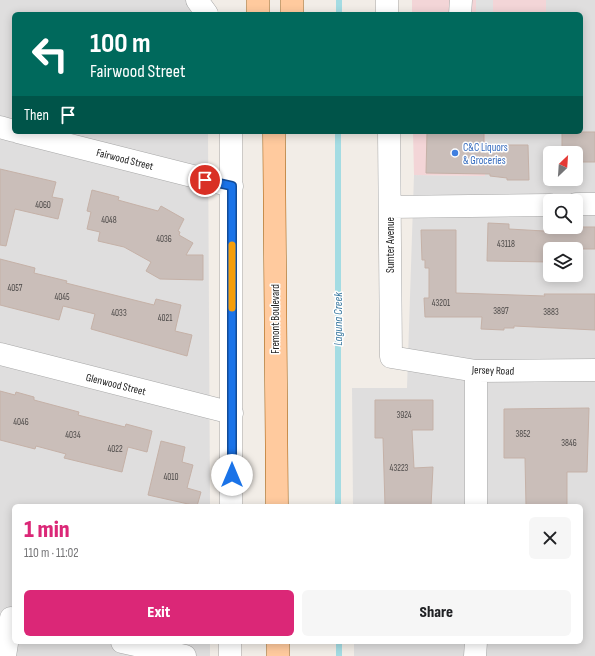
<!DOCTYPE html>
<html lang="en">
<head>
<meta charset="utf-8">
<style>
	:root { --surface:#fff; --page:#f6f6f6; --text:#202124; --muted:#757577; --accent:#db2777 }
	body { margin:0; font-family:"Sofia Sans Condensed",sans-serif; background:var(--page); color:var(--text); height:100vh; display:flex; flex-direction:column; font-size:15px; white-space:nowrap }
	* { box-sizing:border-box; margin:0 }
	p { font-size:13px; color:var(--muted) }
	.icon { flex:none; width:22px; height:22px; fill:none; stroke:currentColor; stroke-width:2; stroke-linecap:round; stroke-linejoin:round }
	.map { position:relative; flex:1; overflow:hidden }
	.details { position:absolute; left:12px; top:504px; width:571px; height:140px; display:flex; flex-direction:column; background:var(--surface); border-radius:6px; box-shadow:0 2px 10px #0003 }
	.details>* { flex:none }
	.banner { position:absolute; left:12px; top:12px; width:571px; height:122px; border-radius:6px; box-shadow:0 2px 10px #0003; background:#00695c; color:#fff; overflow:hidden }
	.needle { width:26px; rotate:25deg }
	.fabs { position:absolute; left:543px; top:146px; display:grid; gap:8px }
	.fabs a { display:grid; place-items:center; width:40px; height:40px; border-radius:6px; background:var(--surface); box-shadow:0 2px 10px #0003; font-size:20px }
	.pin { position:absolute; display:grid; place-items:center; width:34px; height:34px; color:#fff; margin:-17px; border:2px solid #fff; border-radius:50%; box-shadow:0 1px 4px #0007 }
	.me { position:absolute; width:44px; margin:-22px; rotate:0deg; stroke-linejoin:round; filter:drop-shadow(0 0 3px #0008) }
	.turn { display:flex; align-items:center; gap:14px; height:84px; padding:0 12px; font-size:18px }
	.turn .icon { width:52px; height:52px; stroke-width:2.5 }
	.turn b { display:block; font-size:28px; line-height:34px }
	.then { display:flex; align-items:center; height:38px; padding:0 12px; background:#0003; gap:8px; font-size:15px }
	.round { display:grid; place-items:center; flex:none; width:42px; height:42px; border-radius:6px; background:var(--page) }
	.summary { display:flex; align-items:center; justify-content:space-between; height:68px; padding:0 12px }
	h1 { font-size:24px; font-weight:800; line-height:30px; color:var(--accent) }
	.action { display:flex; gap:8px; margin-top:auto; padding:8px 12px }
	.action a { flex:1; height:46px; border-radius:6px; background:var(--accent); color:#fff; font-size:16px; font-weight:800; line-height:46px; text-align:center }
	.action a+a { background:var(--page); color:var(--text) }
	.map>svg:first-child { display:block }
	.residential { fill:#dfdede; fill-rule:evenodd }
	.commercial { fill:#f3d5d7 }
	.parking { fill:#e1e1e1 }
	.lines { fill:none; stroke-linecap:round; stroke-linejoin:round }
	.stream { stroke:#a4dce3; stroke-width:6 }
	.building { fill:#cabeb9; stroke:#c5b1a7 }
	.minor-casing { stroke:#a8a8a8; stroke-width:23 }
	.major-casing { stroke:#9d5700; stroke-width:23 }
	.minor { stroke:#fff; stroke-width:22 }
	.major { stroke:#ffca9e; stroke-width:22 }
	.route-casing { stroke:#114b97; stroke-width:10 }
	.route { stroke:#1a73e8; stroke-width:7 }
	.slow { stroke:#f59e0b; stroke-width:7 }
	.shop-dot { fill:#3f7fe0; stroke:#fff; stroke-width:1.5 }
	.labels { text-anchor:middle; stroke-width:3; stroke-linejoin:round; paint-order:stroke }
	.number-label { font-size:9px; fill:#4b4847 }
	.shop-label { font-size:11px; fill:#366cbe; stroke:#fff; text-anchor:start }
	.street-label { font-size:11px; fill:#212121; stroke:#fff }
	.water-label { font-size:12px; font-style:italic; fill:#3c7aa1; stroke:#fff }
</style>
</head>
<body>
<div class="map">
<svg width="595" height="656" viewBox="0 0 595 656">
	<rect width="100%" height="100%" fill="#f2ede7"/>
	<!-- residential -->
	<path class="residential" d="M0,0h208v14h-194v118h194l2,374h-196v136h196v14h-210z
		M546,0h49v656h-241v-14h227v-136h-228l-1,-118h55l7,-213 71,1v-44h96v-118h-35zM550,153h26v26h-26zM550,201h26v26h-26zM550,249h26v26h-26z"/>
	<!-- commercial -->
	<path class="commercial" d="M412,0h134v14h-134z
		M413,132h72v44l-71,-1z"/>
	<!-- parking -->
	<path class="parking" d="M476,0h17v14h-17z"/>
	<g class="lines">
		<!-- stream -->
		<path class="stream" d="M339,14v-14
			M338,506v-374
			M339,642v14"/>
	</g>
	<!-- building -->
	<path class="building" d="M427,132h57v13h44l1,35h-22v-2l-17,-2v-2l-64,-1z
		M562,132h33v30h-19v-9h-14z
		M0,169l56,13 -4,15 11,2 -5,20 -43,-10 -9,37 -6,-1z
		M92,190l27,7 -1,3 40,11 3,-5 23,13 -6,12 2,1 -1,3 14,8 -7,12h17v25l-43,-1 -14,-8 5,-9 -27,-15 -26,-6 2,-9 -13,-3 4,-17 -4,-1z
		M488,223l21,1v5l35,2v-2h9v-2h42v22h-45v13l-63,-1z
		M421,230h35v63l89,3 -1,-2h51v36l-81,-4v2h-10v2l-23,-1 1,-12h-57l-1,-19h5v-30h-4v-8h-3z
		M0,259l35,9 -1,5 33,8 -1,2 88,22 2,-6 25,6 -6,26 17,4 -5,21 -96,-27 4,-15 -32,-8 -4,14 -59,-15z
		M0,391l15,4 1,-3 18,5v3l45,12 -1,3 47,12 1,-3 26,7 -5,21 -19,-5 -6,25 -58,-14 2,-4 -30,-8 -1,3 -35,-9z
		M375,400h58v30h-21l2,38 19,-1 -2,39h-46l-2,-68h-8z
		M589,408l-2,64h-20v34h-41l-1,-48h-21v-49z
		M161,441l24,6 -3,15 11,3 -6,23 14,4 -4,14 -49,-11z"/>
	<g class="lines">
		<defs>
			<path id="minor" d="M197,0l10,14
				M387,0v14
				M460,14l1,-14
				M0,127l14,4
				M18,132l214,54
				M389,132l2,225 85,14 119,-1
				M576,204h19
				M390,207l160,-2
				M0,354l232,59
				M231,506v-374
				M476,506v-135
				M122,642l63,14
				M5,656l6,-38
				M230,656v-14
				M475,656l1,-14"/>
			<path id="major" d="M258,0v14
				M292,14v-14
				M274,132l3,374
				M278,642v14"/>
		</defs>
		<!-- minor casing -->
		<use href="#minor" class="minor-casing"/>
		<!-- major casing -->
		<use href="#major" class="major-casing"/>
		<!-- minor -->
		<use href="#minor" class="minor"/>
		<!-- major -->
		<use href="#major" class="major"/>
	</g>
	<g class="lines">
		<defs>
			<path id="route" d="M205,180l27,6v289"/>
		</defs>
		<!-- route casing -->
		<use href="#route" class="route-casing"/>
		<!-- route -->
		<use href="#route" class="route"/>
		<!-- slow -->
		<path class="slow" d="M232,245v63"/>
	</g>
	<!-- markers -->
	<circle class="shop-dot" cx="455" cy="153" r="4"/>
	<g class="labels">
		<!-- number labels -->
		<g class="number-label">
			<text x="43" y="208">4060</text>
			<text x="109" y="223">4048</text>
			<text x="164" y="242">4036</text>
			<text x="506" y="247">43118</text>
			<text x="15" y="291">4057</text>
			<text x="62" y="300">4045</text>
			<text x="441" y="306">43201</text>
			<text x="501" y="314">3897</text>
			<text x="551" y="315">3883</text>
			<text x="119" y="316">4033</text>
			<text x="165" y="321">4021</text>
			<text x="404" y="418">3924</text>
			<text x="21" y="425">4046</text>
			<text x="523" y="437">3852</text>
			<text x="73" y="438">4034</text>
			<text x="569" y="446">3846</text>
			<text x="115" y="452">4022</text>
			<text x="399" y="471">43223</text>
			<text x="171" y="480">4010</text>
		</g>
		<!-- shop labels -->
		<g class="shop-label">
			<text x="463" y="151">C&amp;C Liquors<tspan x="463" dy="13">&amp; Groceries</tspan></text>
		</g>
		<!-- street labels -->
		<g class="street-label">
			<text transform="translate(125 159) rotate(14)" y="4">Fairwood Street</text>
			<text transform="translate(390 245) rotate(-90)" y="4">Sumter Avenue</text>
			<text transform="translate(275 319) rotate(-90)" y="4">Fremont Boulevard</text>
			<text transform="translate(493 370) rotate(2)" y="4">Jersey Road</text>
			<text transform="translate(116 384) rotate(14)" y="4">Glenwood Street</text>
		</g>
		<!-- water labels -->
		<g class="water-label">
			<text transform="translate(338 319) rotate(-90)" y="4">Laguna Creek</text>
		</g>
	</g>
</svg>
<div class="fabs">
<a><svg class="needle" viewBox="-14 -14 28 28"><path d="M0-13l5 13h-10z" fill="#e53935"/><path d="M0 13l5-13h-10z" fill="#757577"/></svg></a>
<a><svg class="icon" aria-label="search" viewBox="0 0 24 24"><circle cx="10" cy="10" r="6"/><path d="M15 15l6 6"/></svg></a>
<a><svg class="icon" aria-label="layers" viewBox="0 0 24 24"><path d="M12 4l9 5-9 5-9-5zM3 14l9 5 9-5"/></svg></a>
</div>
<div class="pin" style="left:205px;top:180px;background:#d93025"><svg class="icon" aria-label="arrive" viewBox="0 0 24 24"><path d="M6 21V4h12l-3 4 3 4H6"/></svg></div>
<svg class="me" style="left:232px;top:475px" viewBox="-20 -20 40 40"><circle r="19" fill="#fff"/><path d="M0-13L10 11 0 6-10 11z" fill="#1a73e8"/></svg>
<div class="banner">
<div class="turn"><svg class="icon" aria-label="left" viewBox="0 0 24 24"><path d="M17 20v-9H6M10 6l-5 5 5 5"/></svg><div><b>100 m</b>Fairwood Street</div></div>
<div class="then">Then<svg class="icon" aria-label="arrive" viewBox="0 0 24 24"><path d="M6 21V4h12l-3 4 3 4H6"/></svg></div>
</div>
<section class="details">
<div class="summary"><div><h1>1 min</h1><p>110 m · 11:02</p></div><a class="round"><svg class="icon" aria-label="close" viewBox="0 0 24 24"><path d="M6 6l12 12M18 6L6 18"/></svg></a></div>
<div class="action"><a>Exit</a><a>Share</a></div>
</section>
</div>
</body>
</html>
